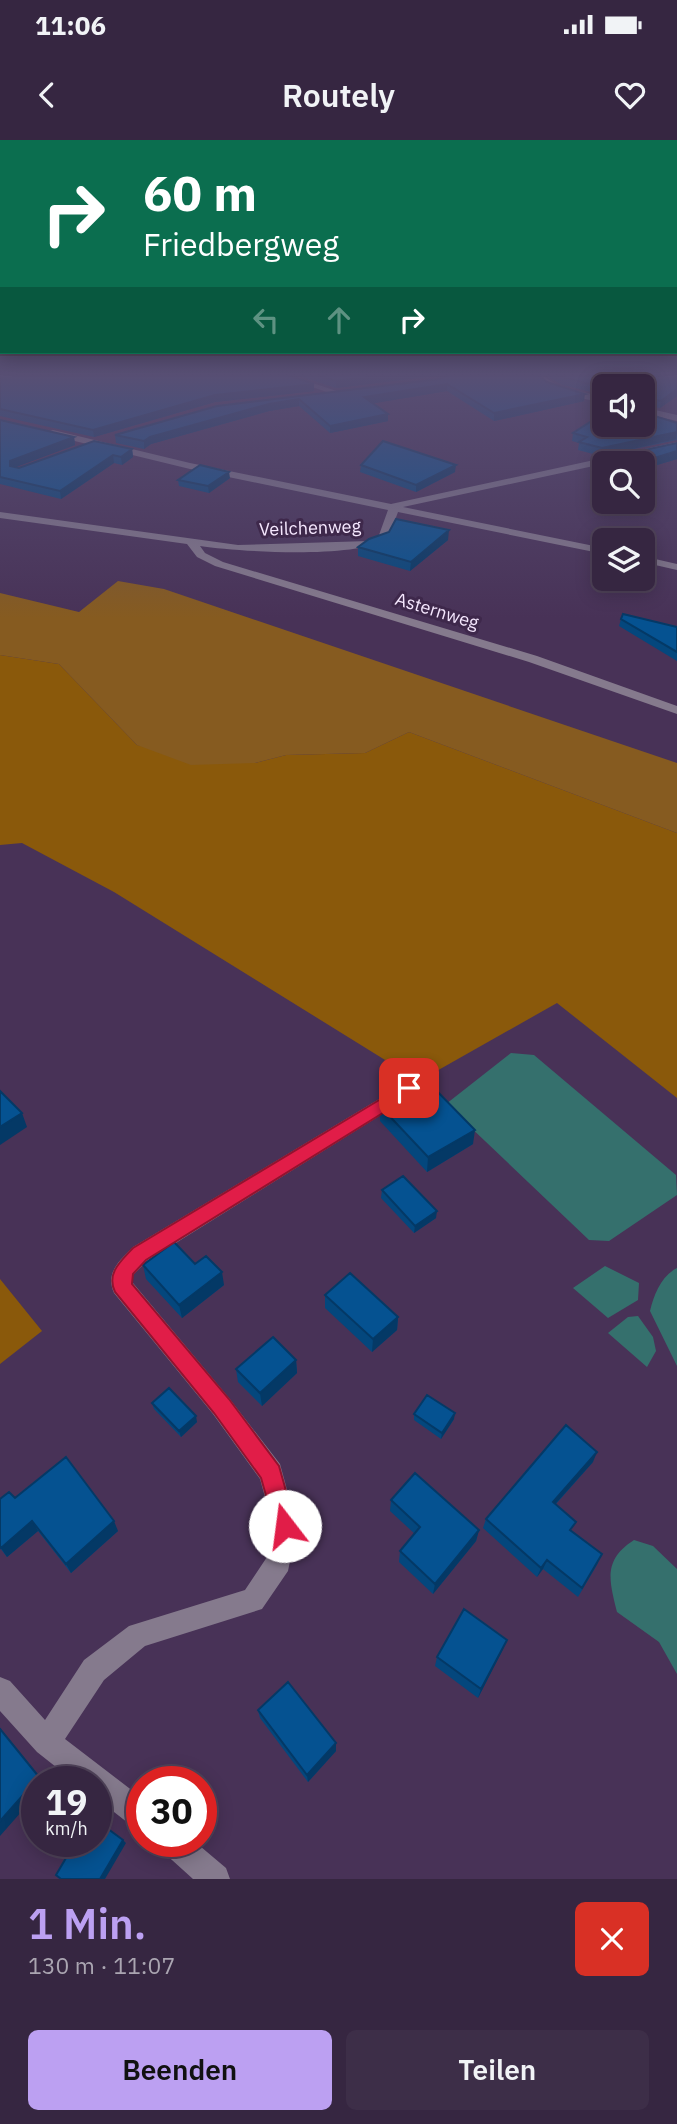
<!DOCTYPE html>
<html lang="de">
<head>
<meta charset="utf-8">
<style>
	:root { --surface:#362641; --page:#3d2e48; --text:#f1f3f6; --muted:#aaa5b1; --line:#50435a; --accent:#bca0f2 }
	body { margin:0; font-family:"IBM Plex Sans",sans-serif; background:var(--page); color:var(--text); height:100vh; display:flex; flex-direction:column; font-size:26px; white-space:nowrap }
	* { box-sizing:border-box; margin:0 }
	p { font-size:23px; color:var(--muted) }
	.icon { flex:none; width:38px; height:38px; fill:none; stroke:currentColor; stroke-width:2; stroke-linecap:round; stroke-linejoin:round }
	.map { position:relative; height:1739px; overflow:hidden }
	.sheet { display:flex; flex-direction:column; background:var(--surface); flex:1 }
	.sheet>* { flex:none }
	.banner { position:absolute; left:0px; top:0px; width:677px; height:214px; box-shadow:0 4px 18px #0003,0 0 0 2px var(--line); background:#0b6e4f; color:#fff; overflow:hidden }
	.controls { position:absolute; left:592px; top:234px; display:grid; gap:14px }
	.controls a { display:grid; place-items:center; width:63px; height:63px; border-radius:10px; background:var(--surface); box-shadow:0 4px 18px #0003,0 0 0 2px var(--line); font-size:35px }
	.speed { position:absolute; left:21px; top:1626px; display:flex; gap:14px; font-size:35px; font-weight:700; text-align:center }
	.speed>* { display:grid; place-content:center; width:91px; height:91px; border-radius:50%; background:var(--surface); box-shadow:0 4px 18px #0003,0 0 0 2px var(--line); line-height:1 }
	.speed small { font-size:18px; font-weight:400 }
	.speed .limit { border:10px solid #d22; background:#fff; color:#111 }
	.pin { position:absolute; display:grid; place-items:center; width:60px; height:60px; color:#fff; margin:-30px; border-radius:14px; box-shadow:0 4px 10px #0006 }
	.me { position:absolute; width:77px; margin:-38px; rotate:345deg; stroke-linejoin:round; filter:drop-shadow(0 0 5px #0008) }
	.turn { display:flex; align-items:center; gap:24px; height:147px; padding:0 28px; font-size:32px }
	.turn .icon { width:91px; height:91px; stroke-width:2.5 }
	.turn b { display:block; font-size:49px; line-height:60px }
	.lanes { display:flex; align-items:center; height:66px; padding:0 28px; background:#0003; justify-content:center; gap:35px; direction:ltr }
	.lanes .off { opacity:.35 }
	.round { display:grid; place-items:center; flex:none; width:74px; height:74px; border-radius:10px; background:var(--page) }
	.head { display:flex; align-items:center; justify-content:space-between; height:119px; padding:0 28px }
	h1 { font-size:42px; font-weight:600; line-height:52px; color:var(--accent) }
	.button { display:flex; gap:14px; margin-top:auto; padding:14px 28px }
	.button a { flex:1; height:80px; border-radius:10px; background:var(--accent); color:#111; font-size:28px; font-weight:600; line-height:80px; text-align:center }
	.button a+a { background:var(--page); color:var(--text) }
	.status { display:flex; justify-content:space-between; align-items:center; height:49px; padding:0 35px; background:var(--surface); direction:ltr }
	.status svg { height:19px; fill:currentColor }
	header { display:flex; justify-content:space-between; align-items:center; height:91px; padding:0 28px; background:var(--surface); font-size:32px; font-weight:600 }
	.map>svg:first-child { display:block }
	.green { fill:#8a590b }
	.forest { fill:#865b20 }
	.water { fill:#35706d }
	.lines { fill:none; stroke-linecap:round; stroke-linejoin:round }
	.minor { fill:#857a8d; fill-rule:evenodd }
	.wall { fill:#04477d }
	.shaded-wall { fill:#043966 }
	.building { fill:#055291; stroke:#043966; stroke-width:2 }
	.route { fill:#e11d48; stroke:#92132f; stroke-width:2 }
	.labels { text-anchor:middle; stroke-width:6; stroke-linejoin:round; paint-order:stroke }
	.far-street-label { font-size:18px; fill:#f5e7fe; stroke:#3e284b }
</style>
</head>
<body>
<div class="status"><b>11:06</b><svg viewBox="0 0 49 12"><path d="M0 12V9h3v3zM5 12V6h3v6zM10 12V3h3v9zM15 12V0h3v12zM26 1h20v11H26zM47 4h2v5h-2z"/></svg></div>
<header><svg class="icon" aria-label="back" viewBox="0 0 24 24"><path d="M15 5l-7 7 7 7"/></svg>Routely<svg class="icon" aria-label="heart" viewBox="0 0 24 24"><path d="M12 20l-8-8c-3-5 5-10 8-4 3-6 11-1 8 4z"/></svg></header>
<div class="map">
<svg width="677" height="1739" viewBox="0 0 677 1739">
	<rect width="100%" height="100%" fill="#483257"/>
	<!-- green -->
	<path class="green" d="M0,515l59,9 78,81 118,18 31,-8 79,-2 44,-21 268,101v265l-120,-95 -138,78 -305,-189 -92,-49 -22,2z
		M0,1139l42,52 -42,33z"/>
	<!-- forest -->
	<path class="forest" d="M118,441l46,8 513,174v70l-268,-101 -44,21 -79,2 -31,8 -64,2 -54,-20 -78,-81 -59,-9v-62l79,19z"/>
	<!-- water -->
	<path class="water" d="M511,913l23,2 142,120 1,20 -68,46 -20,-1 -143,-136z
		M605,1126l34,17 -1,17 -30,18 -35,-30z
		M677,1128v98l-27,-55c4,-16 11,-35 27,-43z
		M638,1176l15,21 3,14 -9,16 -39,-34 20,-16z
		M634,1400l19,6 24,23v105l-18,-32 -42,-30c-8,-32 -14,-52 17,-72z"/>
	<g class="lines">
		<!-- minor -->
		<path class="minor" d="M276,235h12l55,18 -7,2z
			M532,235h9l20,12 43,10v6c-25,-6 -54,-8 -72,-28z
			M642,267l35,8v6l-35,-8z
			M53,290l137,33 201,41 286,-62v6l-274,59 201,41v6l-206,-42 -10,27c-34,20 -147,13 -188,7l5,7 18,9 314,94 140,50v8l-148,-52 -314,-96 -18,-9 -10,-13 -187,-26v-6l238,33 131,-4 10,-6 9,-25 -198,-41 -140,-34v-4z
			M642,416l35,8v6l-35,-8z
			M409,941l7,2 2,5 -2,5 -269,168 -14,14v8l96,115 51,66 17,62 -9,45 -26,38 -117,37 -41,34 -39,59 77,59v32l-10,-4 -36,-28v-16h-21l-38,-30 -37,-41v-34l10,4 35,39 39,-60 45,-34 116,-36 22,-33 6,-31 -13,-47 -47,-65 -99,-121c-9,-20 5,-32 19,-46z
			M157,1701h37l32,27 4,11h-37l-31,-28z"/>
	</g>
	<!-- wall -->
	<path class="wall" d="M0,235l314,9v7l-99,11 -121,35 -94,-21z
		M296,235h145l-105,13z
		M545,235h132v21l-17,12 -18,-3v-17l2,-2 -40,1v8l-42,-10z
		M439,239l108,3 37,19 -90,20 -47,-30 -74,12 15,11v7l-58,12 -31,-27 -30,5 -118,33 -7,5 -28,-6 -1,-8 102,-29z
		M649,270l-1,4 29,9v17l-76,16 -23,-6 1,-7 -7,-2 1,-8z
		M0,280l74,17 1,8 -60,22 4,1 113,-19 1,8 -11,8 -8,-2 -53,36 -61,-15z
		M677,303v16l-30,9 -5,-1v-3h-11l-7,-2 2,-8z
		M361,325l94,7 -39,20 -56,-20z
		M230,338l-21,15 -30,-7 -1,-6z
		M389,392l59,8 -38,31 -52,-15v-9z
		M621,479l56,8v34l-58,-35z
		M380,966l93,38 -46,28 -47,-51z
		M382,1050l54,28 -22,15 -33,-35z
		M195,1124l29,21 -42,33 -36,-39 -3,-14z
		M325,1155l73,22 -1,13 -25,22 -47,-44z
		M296,1220l1,13 -35,33 -24,-24 -2,-13z
		M152,1263l45,19 -16,15 -27,-28z
		M414,1274l40,5 -13,20 -27,-19z
		M593,1322l-37,42 16,28 26,31 -20,34 -35,-28 -6,8 -54,-49 3,-9z
		M15,1358l103,33 -47,42 -33,-42 -31,26 -7,-9v-49z
		M391,1360l88,30 -3,11 -43,53 -34,-32 1,-11 15,-17 -25,-23z
		M503,1509l-25,49 -43,-32 2,-9z
		M258,1570l78,41 -28,31 -48,-64z"/>
	<!-- shaded-wall -->
	<path class="shaded-wall" d="M386,235h55l-105,13v-7z
		M661,235l-1,8 -18,4h-27z
		M314,244v7l-99,11 -121,35 -1,-7 122,-35z
		M447,244v7l-83,14v-8z
		M677,249v7l-17,12 1,-7z
		M585,254l-1,7 -90,20v-8z
		M299,259v7l-30,5 -118,33 -7,5v-8l6,-4 119,-33z
		M388,274v7l-58,12v-7z
		M677,292l-1,7 -75,17 1,-8z
		M74,297l1,8 -64,24 -1,-8z
		M132,309l1,8 -11,8 -1,-8z
		M677,311v8l-30,9 1,-8z
		M113,315l1,8 -53,36 -1,-8z
		M456,325l-1,7 -39,20v-7z
		M229,332l1,6 -21,15 -1,-7z
		M449,390l-1,10 -38,31 1,-9z
		M22,973l5,14 -27,18v-18z
		M475,990l-2,14 -46,28 1,-15z
		M437,1071l-1,7 -22,15 1,-7z
		M222,1132l2,13 -42,33 -3,-13z
		M398,1177l-1,13 -25,22 1,-13z
		M296,1220l1,13 -35,33 -2,-13z
		M455,1273l-1,6 -13,20 1,-6z
		M196,1276l1,6 -16,15 -2,-6z
		M597,1312l-4,10 -44,49 4,-9z
		M32,1381l6,10 -31,26 -6,-9z
		M114,1381l4,10 -47,42 -5,-9z
		M479,1390l-3,11 -43,53 2,-10z
		M547,1420l-4,9 -6,8 4,-9z
		M507,1500l-4,9 -25,49 3,-9z
		M0,1588l44,54h-7v12l-37,42z
		M336,1603v8l-28,31 -1,-7z
		M217,1668l1,3 -12,23 -1,-3z
		M123,1700l3,3 -21,36h-5z"/>
	<!-- building -->
	<path class="building" d="M0,235h288l26,9 -99,11 -122,35 -93,-21z
		M317,235h69l-50,6z
		M448,235h90l9,7 38,12 -91,19 -47,-29 -83,13 24,17 -58,12 -31,-27 -30,5 -119,33 -6,4 -29,-6 102,-29 222,-27z
		M558,235h119v14l-16,12 -19,-3v-10l19,-13 -46,12h-11v1l-41,-11z
		M642,268l7,2 -4,3 32,10v9l-75,16 -23,-6 8,-5 -14,-4 31,-20v12h38z
		M0,280l74,17 -64,24v5l9,2 75,-27 38,8 -11,8 -8,-2 -53,36 -60,-14z
		M383,301l73,24 -40,20 -55,-20z
		M677,303v8l-29,9 -22,-6z
		M200,325l29,7 -21,14 -30,-6z
		M396,379l53,11 -38,32 -53,-15 11,-8 20,-7z
		M623,474l54,13v25l-56,-33z
		M426,940l49,50 -47,27 -48,-51z
		M0,951l22,22 -22,14z
		M403,1036l34,35 -22,15 -33,-36z
		M174,1102l21,22 11,-8 16,16 -43,33 -36,-40z
		M350,1133l48,44 -25,22 -48,-44z
		M273,1197l23,23 -36,33 -24,-24z
		M169,1248l27,28 -17,15 -27,-28z
		M427,1255l28,18 -13,20 -28,-19z
		M566,1285l31,27 -44,50 23,20 -6,8 32,24 -20,34 -35,-28 -6,8 -55,-49z
		M66,1317l48,64 -48,43 -34,-43 -31,27 -1,-2v-47l9,-7 6,6z
		M415,1333l64,57 -44,54 -35,-33 20,-24 -29,-27z
		M464,1469l43,31 -26,49 -44,-32z
		M288,1542l48,61 -29,32 -49,-65z
		M0,1589l39,48 -39,44z
		M201,1657l16,11 -12,23 -4,-3z
		M96,1680l27,20 -23,39h-39l-5,-4 20,-34h20z"/>
	<!-- sky -->
	<linearGradient id="sky" x2="0" y2="1"><stop stop-color="#281c30"/><stop offset="0.49" stop-color="#584f74"/><stop offset="1" stop-color="#584f74" stop-opacity="0"/></linearGradient>
	<rect width="677" height="478" fill="url(#sky)"/>
	<!-- route -->
	<path class="route" d="M409,942l6,2 3,4 -3,5 -269,167 -13,14 -1,10 97,115 50,67 17,60 -3,8 -8,3 -8,-3 -16,-56 -47,-65 -99,-121c-9,-19 6,-31 18,-44z"/>
	<g class="labels">
		<!-- far-street labels -->
		<g class="far-street-label">
			<text transform="translate(310 388) rotate(-2)" y="6">Veilchenweg</text>
			<text transform="translate(437 471) rotate(17)" y="6">Asternweg</text>
		</g>
	</g>
</svg>
<div class="controls">
<a><svg class="icon" aria-label="sound" viewBox="0 0 24 24"><path d="M4 9h4l5-4v14l-5-4H4zM17 9q2 3 0 6"/></svg></a>
<a><svg class="icon" aria-label="search" viewBox="0 0 24 24"><circle cx="10" cy="10" r="6"/><path d="M15 15l6 6"/></svg></a>
<a><svg class="icon" aria-label="layers" viewBox="0 0 24 24"><path d="M12 4l9 5-9 5-9-5zM3 14l9 5 9-5"/></svg></a>
</div>
<div class="speed"><div>19<small>km/h</small></div><div class="limit">30</div></div>
<div class="pin" style="left:409px;top:948px;background:#d93025"><svg class="icon" aria-label="arrive" viewBox="0 0 24 24"><path d="M6 21V4h12l-3 4 3 4H6"/></svg></div>
<svg class="me" style="left:285px;top:1386px" viewBox="-20 -20 40 40"><circle r="19" fill="#fff"/><path d="M0-13L10 11 0 6-10 11z" fill="#e11d48"/></svg>
<div class="banner">
<div class="turn"><svg class="icon" aria-label="right" viewBox="0 0 24 24"><path d="M7 20v-9h11M14 6l5 5-5 5"/></svg><div><b>60 m</b>Friedbergweg</div></div>
<div class="lanes"><svg class="icon off" aria-label="left" viewBox="0 0 24 24"><path d="M17 20v-9H6M10 6l-5 5 5 5"/></svg><svg class="icon off" aria-label="ahead" viewBox="0 0 24 24"><path d="M12 20V5M6 11l6-6 6 6"/></svg><svg class="icon" aria-label="right" viewBox="0 0 24 24"><path d="M7 20v-9h11M14 6l5 5-5 5"/></svg></div>
</div>
</div>
<section class="sheet">
<div class="head"><div><h1>1 Min.</h1><p>130 m · 11:07</p></div><a class="round" style="background:#d93025;color:#fff"><svg class="icon" aria-label="close" viewBox="0 0 24 24"><path d="M6 6l12 12M18 6L6 18"/></svg></a></div>
<div class="button"><a>Beenden</a><a>Teilen</a></div>
</section>
</body>
</html>
